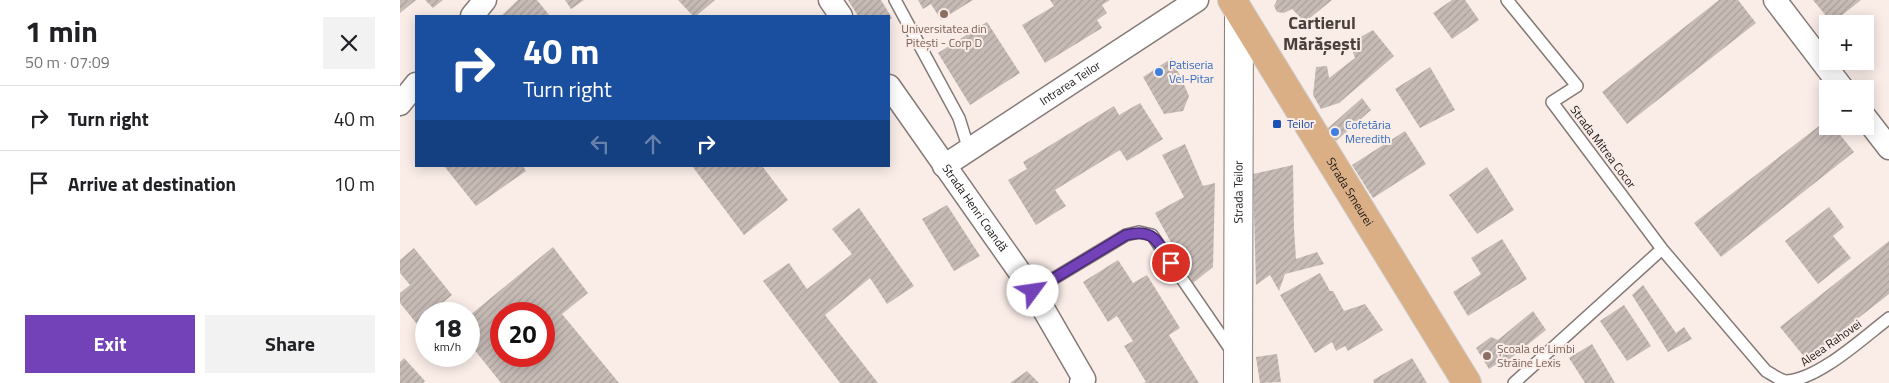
<!DOCTYPE html>
<html lang="en">
<head>
<meta charset="utf-8">
<style>
	:root { --surface:#fff; --page:#f2f2f2; --text:#202124; --muted:#757577; --line:#e0e0e0; --accent:#7341b8 }
	body { margin:0; font-family:"Titillium Web",sans-serif; background:var(--page); color:var(--text); height:100vh; display:flex; flex-direction:column; font-size:19px; white-space:nowrap }
	* { box-sizing:border-box; margin:0 }
	p { font-size:16px; color:var(--muted) }
	.icon { flex:none; width:28px; height:28px; fill:none; stroke:currentColor; stroke-width:2; stroke-linecap:round; stroke-linejoin:round }
	.map { position:relative; flex:1; overflow:hidden }
	.details { display:flex; flex-direction:column; background:var(--surface); width:400px }
	.details>* { flex:none }
	.guide { position:absolute; left:15px; top:15px; width:475px; height:152px; border-radius:0px; box-shadow:0 2px 12px #0003; background:#1a4fa0; color:#fff; overflow:hidden }
	.fabs { position:absolute; left:1419px; top:15px; display:grid; gap:10px }
	.fabs a { display:grid; place-items:center; width:55px; height:55px; border-radius:0px; background:var(--surface); box-shadow:0 2px 12px #0003; font-size:25px }
	.speed { position:absolute; left:15px; top:302px; display:flex; gap:10px; font-size:25px; font-weight:700; text-align:center }
	.speed>* { display:grid; place-content:center; width:65px; height:65px; border-radius:50%; background:var(--surface); box-shadow:0 2px 12px #0003; line-height:1 }
	.speed small { font-size:12px; font-weight:400 }
	.speed .limit { border:8px solid #d22; background:#fff; color:#111 }
	.pin { position:absolute; display:grid; place-items:center; width:42px; height:42px; color:#fff; margin:-21px; border:2px solid #fff; border-radius:50%; box-shadow:0 1px 5px #0007 }
	.me { position:absolute; width:55px; margin:-28px; rotate:59deg; stroke-linejoin:round; filter:drop-shadow(0 0 4px #0008) }
	.turn { display:flex; align-items:center; gap:18px; height:105px; padding:0 25px; font-size:22px }
	.turn .icon { width:65px; height:65px; stroke-width:2.5 }
	.turn b { display:block; font-size:35px; line-height:42px }
	.lanes { display:flex; align-items:center; height:48px; padding:0 25px; background:#0003; justify-content:center; gap:25px; direction:ltr }
	.lanes .off { opacity:.35 }
	.round { display:grid; place-items:center; flex:none; width:52px; height:52px; border-radius:0px; background:var(--page) }
	.headline { display:flex; align-items:center; justify-content:space-between; height:85px; padding:0 25px }
	h1 { font-size:30px; font-weight:700; line-height:38px }
	.primary-button { display:flex; gap:10px; margin-top:auto; padding:10px 25px }
	.primary-button a { flex:1; height:58px; border-radius:0px; background:var(--accent); color:#fff; font-size:20px; font-weight:700; line-height:58px; text-align:center }
	.primary-button a+a { background:var(--page); color:var(--text) }
	ul { padding:0; list-style:none }
	li { display:flex; align-items:center; gap:15px; height:65px; padding:0 25px; border-top:1px solid var(--line) }
	li div { flex:1 }
	li b { display:block; font-size:19px }
	li em { font-style:normal }
	main { display:flex; flex:1; min-height:0 }
	.map>svg:first-child { display:block }
	.building { fill:url(#building-hatch); fill-rule:evenodd }
	.lines { fill:none; stroke-linecap:round; stroke-linejoin:round }
	.lane-casing { stroke:#857a76; stroke-width:14 }
	.street-casing { stroke:#857a76; stroke-width:25 }
	.secondary-casing { stroke:#857a76; stroke-width:30 }
	.primary-casing { stroke:#cdcccc; stroke-width:30 }
	.lane { stroke:#fff; stroke-width:11 }
	.street { stroke:#fff; stroke-width:22 }
	.secondary { stroke:#fff; stroke-width:28 }
	.primary { stroke:#daaf85; stroke-width:28 }
	.route-casing { stroke:#4b2a78; stroke-width:12 }
	.route { stroke:#7341b8; stroke-width:9 }
	.education-dot { fill:#8d6e63; stroke:#faede8; stroke-width:2 }
	.shop-dot { fill:#3f7fe0; stroke:#faede8; stroke-width:2 }
	.transit-dot { fill:#1a4fb4; stroke:#faede8; stroke-width:2 }
	.labels { text-anchor:middle; stroke-width:4; stroke-linejoin:round; paint-order:stroke }
	.education-label { font-size:12px; fill:#785e54; stroke:#faede8 }
	.shop-label { font-size:12px; fill:#366cbe; stroke:#faede8; text-anchor:start }
	.street-label { font-size:12px; fill:#1b1715; stroke:#faede8 }
	.transit-label { font-size:12px; fill:#164399; stroke:#faede8; text-anchor:start }
	.district-label { font-size:18px; font-weight:bold; fill:#4a403c; stroke:#faede8 }
</style>
</head>
<body>
<main>
<section class="details">
<div class="headline"><div><h1>1 min</h1><p>50 m · 07:09</p></div><a class="round"><svg class="icon" aria-label="close" viewBox="0 0 24 24"><path d="M6 6l12 12M18 6L6 18"/></svg></a></div>
<ul>
<li><svg class="icon" aria-label="right" viewBox="0 0 24 24"><path d="M7 20v-9h11M14 6l5 5-5 5"/></svg><div><b>Turn right</b></div><em>40 m</em></li>
<li><svg class="icon" aria-label="arrive" viewBox="0 0 24 24"><path d="M6 21V4h12l-3 4 3 4H6"/></svg><div><b>Arrive at destination</b></div><em>10 m</em></li>
</ul>
<div class="primary-button"><a>Exit</a><a>Share</a></div>
</section>
<div class="map">
<svg width="1489" height="383" viewBox="0 0 1489 383">
	<defs>
		<pattern id="building-hatch" width="6" height="6" patternUnits="userSpaceOnUse" patternTransform="scale(1.25)"><rect width="6" height="6" fill="#c7bbb6"/><path d="M-1 1l2-2M0 6l6-6M5 7l2-2" fill="none" stroke="#aaa09c"/></pattern>
	</defs>
	<rect width="100%" height="100%" fill="#faede8"/>
	<!-- building -->
	<path class="building" d="M0,0h16l-16,13z
		M25,0h18l-10,8z
		M118,0h19l13,16h-49z
		M165,0h19l-13,9z
		M278,0h37l-19,16h-3z
		M448,0h33l11,18 -3,2v-4h-31z
		M518,0h55l-32,20 -10,-16 -8,5z
		M650,0h60l-8,5 5,8 -10,7 5,8 -57,35 -23,-38 32,-19z
		M877,0h55l-27,22 -13,-13 -8,4 -7,-1 -3,-6z
		M1052,0h13l14,20 -27,19 -19,-26z
		M1319,0h19l18,23 -129,101 -25,-32z
		M1413,0h48l-29,23z
		M587,22l33,51 -50,32 -32,-52z
		M973,30l21,26 -55,47 -18,6 -8,-14 3,-28 11,-1 2,12 26,-20 -5,-15z
		M772,58l17,38 -6,15 -19,3 -21,-37z
		M1030,67l25,43 -35,18 -25,-39z
		M962,98l9,12 -36,32 -8,-13z
		M740,103l23,36 -36,22 -7,-11 -65,40 11,16 -30,19 -28,-45 19,-11 -4,-7 91,-56 5,9z
		M1428,119v7h5l21,26 -133,105 -27,-34z
		M1005,131l21,33 -53,34 -21,-33z
		M785,144l18,42 12,-3 -2,84 -20,16 -38,-70 29,-16 -22,-42z
		M893,165l1,64 2,30 21,-7 7,12 -39,10 -6,17 -9,-16 -14,10 -3,-111z
		M44,166h79l3,5 -50,35z
		M292,166h70l26,34 -44,35z
		M1087,167l27,43 -37,24 -28,-39z
		M547,205l33,51 -26,15 -32,-52z
		M1429,207l15,20 -11,9 18,22 -33,26 -33,-43z
		M459,208l55,78 -27,18 -17,-26 -45,37 53,68h-38l-77,-102 26,-18 18,26 45,-35 -20,-25z
		M1102,239l25,40 -59,37 -15,-24 28,-18 -10,-16z
		M1489,241v53l-83,65 -26,-32z
		M153,247l35,46 -26,21 57,69h-118l-32,-40v-27zM101,314h43v42h-43z
		M14,248l38,47 -23,19h-3v2l-9,8 -17,-21v-10l10,-8 -10,-12v-13z
		M718,260l15,23 14,-8 33,53 -11,7 30,48h-56l3,-1 -22,-36 9,-5 -16,-25 -9,6 -25,-40z
		M920,273l10,18h3l11,20 21,-7 18,26 -35,21 -3,-5 -9,5 -4,-9 -17,11 -35,-58z
		M1243,285l33,48 8,-6 8,12 -24,13 -36,-57z
		M1224,305l27,41 -24,15 -27,-40z
		M1133,311l13,19 -39,31 -7,1 -11,7 -13,-21 15,-11 7,3z
		M1192,344l23,39h-30l-16,-25z
		M877,354l4,28 -21,1 -4,-26z
		M4,358l21,23 -2,2h-23v-21z
		M1012,358l15,25h-53l-1,-3z
		M627,371l12,12h-29z"/>
	<g class="lines">
		<defs>
			<path id="lane" d="M495,0l64,118 10,32
				M1107,0l70,86 -25,16 110,147 104,122c6,3 14,10 21,10 32,-2 76,-43 102,-63
				M633,291l93,-56 13,-3 13,3 81,118
				M1114,383l148,-134"/>
			<g id="street">
				<path d="M430,0l11,16"/>
				<path d="M1375,0l68,89"/>
				<path d="M72,16l13,-16"/>
				<path id="s1" d="M489,86l144,205 51,88 -3,4"/>
				<path d="M0,104l16,-20"/>
				<path d="M1465,117l24,31"/>
				<path id="s2" d="M544,166l253,-166"/>
			</g>
			<g id="secondary">
				<path id="s3" d="M838,383l1,-371"/>
			</g>
			<g id="primary">
				<path id="s4" d="M832,0l235,383"/>
			</g>
		</defs>
		<!-- lane casing -->
		<use href="#lane" class="lane-casing"/>
		<!-- street casing -->
		<use href="#street" class="street-casing"/>
		<!-- secondary casing -->
		<use href="#secondary" class="secondary-casing"/>
		<!-- primary casing -->
		<use href="#primary" class="primary-casing"/>
		<!-- lane -->
		<use href="#lane" class="lane"/>
		<!-- street -->
		<use href="#street" class="street"/>
		<!-- secondary -->
		<use href="#secondary" class="secondary"/>
		<!-- primary -->
		<use href="#primary" class="primary"/>
	</g>
	<g class="lines">
		<defs>
			<path id="route" d="M633,291l93,-56c29,-7 31,7 45,28"/>
		</defs>
		<!-- route casing -->
		<use href="#route" class="route-casing"/>
		<!-- route -->
		<use href="#route" class="route"/>
	</g>
	<!-- markers -->
	<g class="education-dot">
		<circle cx="544" cy="14" r="5"/>
		<circle cx="1087" cy="356" r="5"/>
	</g>
	<g class="shop-dot">
		<circle cx="759" cy="72" r="5"/>
		<circle cx="935" cy="132" r="5"/>
	</g>
	<rect class="transit-dot" x="872" y="119" width="10" height="10" rx="2.5"/>
	<g class="labels">
		<!-- education labels -->
		<g class="education-label">
			<text x="544" y="33">Universitatea din<tspan x="544" dy="14">Pitești - Corp D</tspan></text>
			<text x="1097" y="353" text-anchor="start">Școala de Limbi<tspan x="1097" dy="14">Străine Lexis</tspan></text>
		</g>
		<!-- shop labels -->
		<g class="shop-label">
			<text x="769" y="69">Patiseria<tspan x="769" dy="14">Vel-Pitar</tspan></text>
			<text x="945" y="129">Cofetăria<tspan x="945" dy="14">Meredith</tspan></text>
		</g>
		<!-- street labels -->
		<g class="street-label">
			<text dy="4" stroke="none"><textPath href="#s2" startOffset="151">Intrarea Teilor</textPath></text>
			<text transform="translate(1203 147) rotate(53)" y="4">Strada Mitrea Cocor</text>
			<text dy="4" stroke="none"><textPath href="#s4" startOffset="225">Strada Smeurei</textPath></text>
			<text dy="4" stroke="none"><textPath href="#s3" startOffset="191">Strada Teilor</textPath></text>
			<text dy="4" stroke="none"><textPath href="#s1" startOffset="149">Strada Henri Coandă</textPath></text>
			<text transform="translate(1431 343) rotate(-35)" y="4">Aleea Rahovei</text>
		</g>
		<!-- transit labels -->
		<g class="transit-label">
			<text x="887" y="128">Teilor</text>
		</g>
		<!-- district labels -->
		<g class="district-label">
			<text x="922" y="29">Cartierul<tspan x="922" dy="21">Mărășești</tspan></text>
		</g>
	</g>
</svg>
<div class="fabs">
<a>+</a>
<a>−</a>
</div>
<div class="speed"><div>18<small>km/h</small></div><div class="limit">20</div></div>
<div class="pin" style="left:771px;top:263px;background:#d93025"><svg class="icon" aria-label="arrive" viewBox="0 0 24 24"><path d="M6 21V4h12l-3 4 3 4H6"/></svg></div>
<svg class="me" style="left:633px;top:291px" viewBox="-20 -20 40 40"><circle r="19" fill="#fff"/><path d="M0-13L10 11 0 6-10 11z" fill="#7341b8"/></svg>
<div class="guide">
<div class="turn"><svg class="icon" aria-label="right" viewBox="0 0 24 24"><path d="M7 20v-9h11M14 6l5 5-5 5"/></svg><div><b>40 m</b>Turn right</div></div>
<div class="lanes"><svg class="icon off" aria-label="left" viewBox="0 0 24 24"><path d="M17 20v-9H6M10 6l-5 5 5 5"/></svg><svg class="icon off" aria-label="ahead" viewBox="0 0 24 24"><path d="M12 20V5M6 11l6-6 6 6"/></svg><svg class="icon" aria-label="right" viewBox="0 0 24 24"><path d="M7 20v-9h11M14 6l5 5-5 5"/></svg></div>
</div>
</div>
</main>
</body>
</html>
